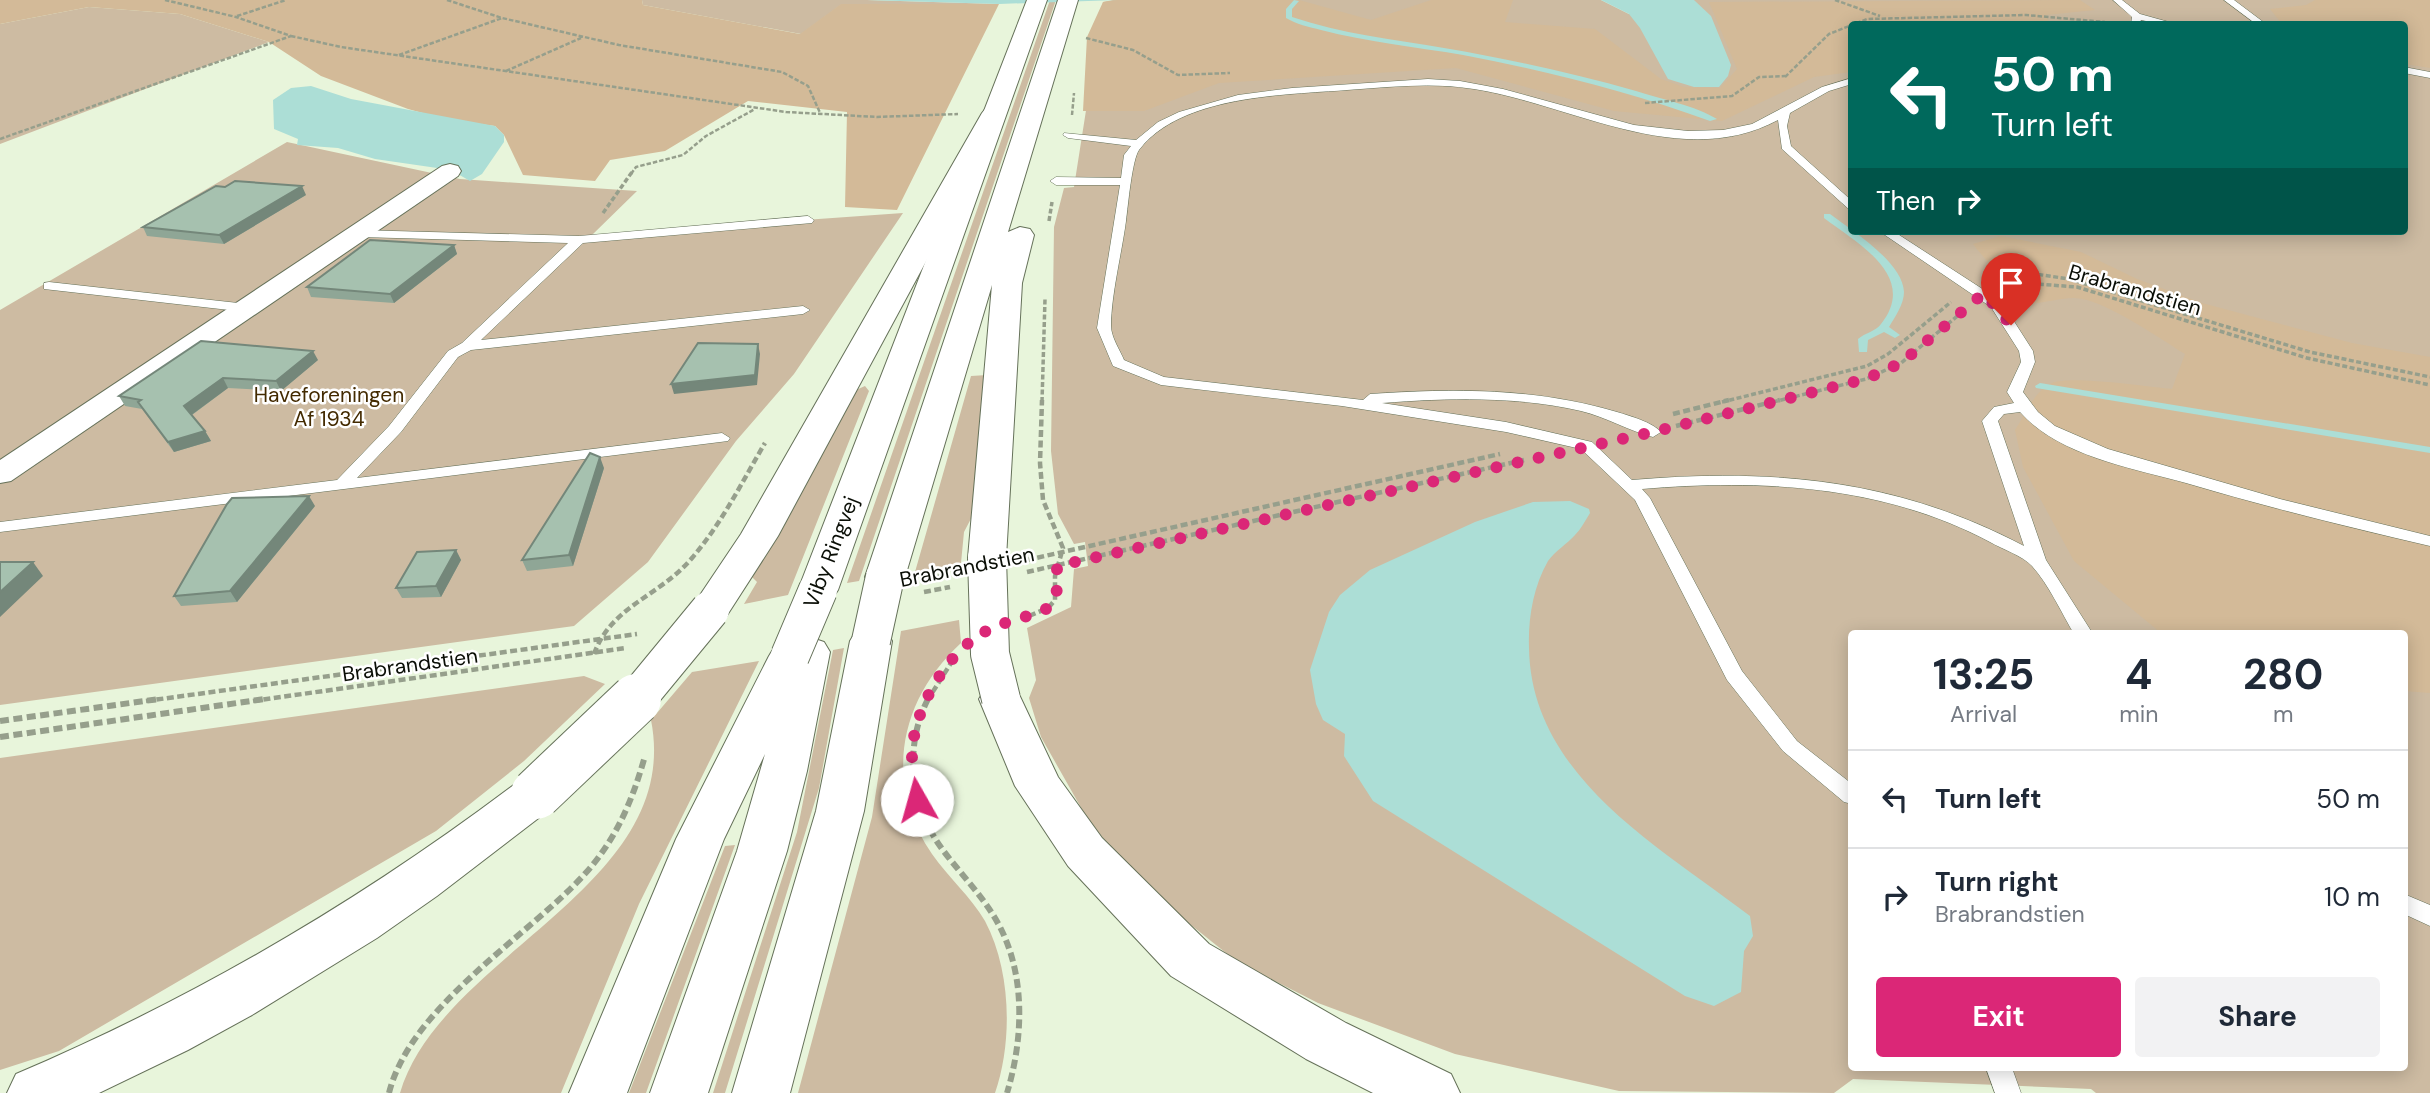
<!DOCTYPE html>
<html lang="en">
<head>
<meta charset="utf-8">
<style>
	:root { --surface:#fff; --page:#f2f2f3; --text:#1f2937; --muted:#747a83; --line:#e0e1e3; --accent:#db2777 }
	body { margin:0; font-family:"DM Sans",sans-serif; background:var(--page); color:var(--text); height:100vh; display:flex; flex-direction:column; font-size:26px; white-space:nowrap }
	* { box-sizing:border-box; margin:0 }
	p { font-size:23px; color:var(--muted) }
	.icon { flex:none; width:38px; height:38px; fill:none; stroke:currentColor; stroke-width:2; stroke-linecap:round; stroke-linejoin:round }
	.map { position:relative; flex:1; overflow:hidden }
	.drawer { position:absolute; left:1848px; top:630px; width:560px; height:441px; display:flex; flex-direction:column; background:var(--surface); border-radius:7px; box-shadow:0 4px 18px #0003 }
	.drawer>* { flex:none }
	.hud { position:absolute; left:1848px; top:21px; width:560px; height:214px; border-radius:7px; box-shadow:0 4px 18px #0003; background:#00695c; color:#fff; overflow:hidden }
	.pin { position:absolute; display:grid; place-items:center; width:60px; height:60px; color:#fff; margin:-72px -30px; border-radius:50% 50% 50% 0; rotate:-45deg; box-shadow:0 0 7px #0007 }
	.pin .icon { rotate:45deg }
	.me { position:absolute; width:77px; margin:-38px; rotate:353deg; stroke-linejoin:round; filter:drop-shadow(0 0 5px #0008) }
	.turn { display:flex; align-items:center; gap:24px; height:147px; padding:0 28px; font-size:32px }
	.turn .icon { width:91px; height:91px; stroke-width:2.5 }
	.turn b { display:block; font-size:49px; line-height:60px }
	.then { display:flex; align-items:center; height:66px; padding:0 28px; background:#0003; gap:14px; font-size:26px }
	.eta { display:flex; justify-content:space-evenly; align-items:center; height:119px; text-align:center }
	.eta b { font-size:42px; font-weight:700; line-height:49px }
	.primary-button { display:flex; gap:14px; margin-top:auto; padding:14px 28px }
	.primary-button a { flex:1; height:80px; border-radius:7px; background:var(--accent); color:#fff; font-size:28px; font-weight:700; line-height:80px; text-align:center }
	.primary-button a+a { background:var(--page); color:var(--text) }
	ul { padding:0; list-style:none }
	li { display:flex; align-items:center; gap:21px; height:98px; padding:0 28px; border-top:2px solid var(--line) }
	li div { flex:1 }
	li b { display:block; font-size:26px }
	li em { font-style:normal }
	.map>svg:first-child { display:block }
	.green { fill:#cdbba2; fill-rule:evenodd }
	.forest { fill:#d3ba98 }
	.water { fill:#acded6 }
	.lines { fill:none; stroke-linecap:round; stroke-linejoin:round }
	.stream { fill:#acded6; fill-rule:evenodd }
	.lane-casing { stroke:#657159; stroke-width:1 }
	.street-casing { stroke:#657159; stroke-width:2 }
	.secondary-casing { stroke:#657159; stroke-width:2 }
	.highway-casing { stroke:#657159; stroke-width:2 }
	.path-far3 { stroke:#969f8c; stroke-width:2.5; stroke-dasharray:4.5 2; stroke-linecap:butt }
	.path-far2 { stroke:#969f8c; stroke-width:3.5; stroke-dasharray:5 2.5; stroke-linecap:butt }
	.path-far1 { stroke:#969f8c; stroke-width:4.5; stroke-dasharray:7 3.5; stroke-linecap:butt }
	.path { stroke:#969f8c; stroke-width:6; stroke-dasharray:9 4.5; stroke-linecap:butt }
	.lane { fill:#fff; fill-rule:evenodd }
	.street { fill:#fff; fill-rule:evenodd }
	.secondary { fill:#fff; fill-rule:evenodd }
	.highway { fill:#fff; fill-rule:evenodd }
	.secondary-bridge-casing { stroke:#657159; stroke-width:40; stroke-linecap:butt }
	.highway-bridge-far1-casing { stroke:#657159; stroke-width:40; stroke-linecap:butt }
	.highway-bridge-casing { stroke:#657159; stroke-width:52; stroke-linecap:butt }
	.secondary-bridge { stroke:#fff; stroke-width:38 }
	.highway-bridge-far1 { stroke:#fff; stroke-width:38 }
	.highway-bridge { stroke:#fff; stroke-width:50 }
	.wall { fill:#8fa696 }
	.shaded-wall { fill:#74877a }
	.building { fill:#a6c1af; stroke:#74877a; stroke-width:2 }
	.route { stroke:#db2777; stroke-width:12; stroke-dasharray:0 21.6 }
	.labels { text-anchor:middle; stroke-width:5; stroke-linejoin:round; paint-order:stroke }
	.street-label { font-size:21px; fill:#0a0e06; stroke:#fff }
	.park-label { font-size:21px; fill:#432a00; stroke:#fff }
</style>
</head>
<body>
<div class="map">
<svg width="2430" height="1093" viewBox="0 0 2430 1093">
	<rect width="100%" height="100%" fill="#e8f5db"/>
	<!-- green -->
	<path class="green" d="M642,0h225l132,4h-157l-41,30 -158,-29z
		M1050,0h6l-197,581 -12,2z
		M1117,0h484l28,14 27,-14h774v1093h-334l-5,-4 -238,-10 -19,14 -215,-2 -164,-37 -137,-51 -82,-42 -90,-72 -58,-69 -47,-83 -12,-39 7,-18 -9,-52 44,-21 3,-38 14,-3 -3,-24 -11,2 -16,-30 -7,-63 3,-224 10,-39 10,-1 29,-185zM1852,24h552v207h-552zM1852,634h552v434h-552z
		M89,7l91,7 89,28 -269,102v-120z
		M287,142l173,37 177,12 -45,44 311,-22 -109,161 -58,67 -88,121 -74,64 -574,79v-395z
		M987,375l-11,134 -12,23 -3,31 -46,9 56,-196z
		M865,386l4,5 -81,204 -44,9 13,-22 -8,-8 107,-184z
		M959,620l2,23c-62,57 -78,139 -29,211 16,23 39,43 53,67 26,49 28,120 10,172h-197l74,-276 29,-186z
		M844,648l-25,140 -94,305h-12l84,-261 36,-182z
		M759,661l-120,243 -78,189h-161c41,-139 284,-206 251,-373l41,-48z
		M584,676l21,8 -81,77 -88,70 -377,220 -59,19v-312z
		M735,845l-89,248h-17l96,-247z"/>
	<!-- forest -->
	<path class="forest" d="M0,0h642l1,5 157,29 41,-30h158l-102,206 -52,-3 2,-95 -99,-11 -83,50 -55,9 -15,21 -72,-6 -19,-40 -9,-9 -47,-6 -40,-11 -87,-33 -52,-34 -89,-28 -91,-7 -89,17z
		M1113,0h186l72,20 60,-20h82l-8,22 90,7 66,50 23,8 36,1 17,-19 -28,-67 371,-2 15,10 -49,5 4,9h-198l-1,48 -37,5 -92,44 -108,-10 -158,-43 -237,15 -75,28h-61l4,-74 16,-35z
		M2315,0h115v68l-25,-4 -1,-40h-122l-12,-15 36,-4z
		M2001,236l80,16 56,27 65,24 150,40 78,14v336l-25,-2 -1,-57 -243,-1 -87,-72 -51,-94 -8,-37c10,-15 20,-40 37,-47 19,-8 96,4 120,6l13,-35c-25,-15 -81,-55 -110,-56 -20,-1 -50,13 -68,0 -12,-8 -9,-22 -17,-33 -5,-7 -12,-14 -17,-21z"/>
	<!-- water -->
	<path class="water" d="M867,0h250l-118,4z
		M1601,0h93l17,16 20,49 -3,11 -9,11h-25l-26,-8 -28,-51 -11,-14z
		M311,86l40,13 144,27 9,9v7l-22,32 -12,7 -19,-11 -76,-11 -37,-11 -41,-3 1,-6 -24,-10 -1,-29 18,-12z
		M1570,501l19,8 1,4c-5,8 -9,16 -15,22 -8,9 -20,16 -27,26 -15,26 -20,58 -19,87 2,129 131,199 221,268l3,20 -9,15 -3,41 -27,14 -29,-10 -312,-195 -29,-45 1,-22 -22,-14 -7,-16 -6,-34 19,-58 11,-17 30,-25 105,-48 58,-20z"/>
	<g class="lines">
		<!-- stream -->
		<path class="stream" d="M1294,0l5,1 -7,8v8c50,17 100,22 152,31 65,11 129,25 192,43 25,8 60,15 81,28l-7,2c-80,-29 -163,-50 -247,-66 -47,-8 -96,-13 -142,-25 -12,-3 -25,-6 -35,-12v-9z
			M1824,214h6c21,16 73,48 74,78 0,12 -9,25 -15,35l11,8 -5,3 -11,-6 -16,8 -1,12h-8l-1,-13c7,-6 18,-8 23,-15 38,-48 -24,-81 -57,-106z
			M2040,383l390,64v6l-394,-65 -1,-2z"/>
		<defs>
			<path id="lane" d="M2113,0h9l18,14 36,10h-15l-20,-4 -2,4h-8l1,-7z
				M2224,0h10l32,24h-10z
				M2404,67l26,5v6l-26,-5z
				M1852,78v6l-23,7 -39,22 -3,13 4,20 61,55v11l-70,-63 -4,-29c-97,52 -207,-16 -304,-31 -42,-7 -84,-2 -127,1 -62,5 -166,5 -208,60 -7,10 -11,56 -13,71 -4,31 -15,74 -15,105 0,11 9,24 13,34l40,17 199,23 7,-6c84,-6 166,-6 247,18 13,4 35,10 44,20l-8,5c-24,-6 -47,-20 -72,-26 -65,-15 -133,-13 -199,-8l124,19 86,20 40,38c141,-12 265,-1 392,66l-42,-125 12,-14 20,-4 -7,-11 14,-30 -2,-11 -28,-44 -112,-76h14l108,70 32,50 2,11 -12,30 15,20 17,14 53,23 172,50 150,37v10c-82,-19 -163,-39 -244,-63 -54,-15 -127,-27 -166,-71l-16,2 -6,7 48,139 47,74h-19c-13,-22 -25,-49 -42,-68 -9,-10 -30,-17 -42,-24 -107,-57 -229,-63 -348,-53l8,9 92,173 55,70 55,43v20l-8,-2 -61,-51 -56,-71 -92,-180 -54,-51 -75,-17 -164,-26 -181,-21 -48,-19 -16,-38 23,-143h-64l-6,-4 6,-4 65,1 3,-23 7,-9 -63,-8 -5,-3 1,-2 72,7 22,-18 21,-10 59,-17 54,-7 136,-9 32,2 43,8 131,36 54,6 35,-1 29,-6 70,-37z
				M808,216l6,4 -2,3 -229,20 -102,97 322,-34 7,4 -7,4 -332,36 -13,7 -57,75 -44,46 365,-45 8,5 -2,3 -728,91v-10l337,-42 52,-54 59,-75 14,-8 106,-100 -207,-6 -6,-4 2,-3 222,6z
				M49,282l198,22 7,4 -7,4 -203,-23v-6z
				M2404,894l26,11v21l-26,-12z
				M1986,1068h26l9,25h-26z"/>
			<path id="street" d="M450,164l8,2 3,5 -3,5 -447,305 -11,2v-23l442,-294z"/>
			<path id="secondary" d="M1027,0h20l-209,590 -6,9 -14,4 -14,-4 -6,-9z
				M1058,0h20l-70,232 12,-5 10,2 4,6 -12,48 -16,275 -5,9 -14,3 -14,-3 -5,-9 24,-273 -87,292 -6,9 -14,4 -14,-4 -6,-9z
				M871,627l15,4 6,10 -28,170 -74,282h-58l84,-282 34,-170 6,-10z
				M809,637l15,5 6,10 -23,119 -20,80 -79,242h-58l87,-242 28,-97 -41,85 -97,254h-58l107,-254 93,-183 6,-10z
				M1001,683l15,5 42,89 44,61 107,106 137,79 105,51 9,19h-87l-67,-34 -135,-83 -103,-110 -53,-80 -36,-87 7,-11z"/>
			<path id="highway" d="M994,106l8,2 4,5 -228,423 -54,84 -14,4 -14,-4 -6,-10 51,-76 241,-421 4,-5z
				M536,776l17,5 7,13 -7,13 -116,89 -60,42 -125,77 -64,35 -89,43h-92l9,-19c181,-77 346,-174 503,-293z"/>
		</defs>
		<!-- lane casing -->
		<use href="#lane" class="lane-casing"/>
		<!-- street casing -->
		<use href="#street" class="street-casing"/>
		<!-- secondary casing -->
		<use href="#secondary" class="secondary-casing"/>
		<!-- highway casing -->
		<use href="#highway" class="highway-casing"/>
		<!-- path-far3 -->
		<path class="path-far3" d="M447,0l55,18 117,27 163,27 26,14 13,29
			M1835,0l45,16
			M237,16l49,-16
			M291,36l50,11 445,65 91,5 81,-3
			M1086,38l47,12 45,25 52,-2
			M399,55l103,-37
			M506,71l75,-33
			M1785,77l44,-43 38,-15 159,-4 79,7
			M1645,103l87,-7 27,-19 26,-1
			M1072,115l2,-22
			M0,139l291,-103 -55,-19 -71,-17
			M631,174l5,-7 47,-12 23,-19 49,-27"/>
		<!-- path-far2 -->
		<path class="path-far2" d="M603,213l29,-41
			M1049,221l3,-19
			M2001,275l28,-2 40,6 241,73 120,25
			M2009,282l68,5 230,71 123,27
			M1042,402l3,-103
			M1722,402l145,-36 21,-12 63,-52
			M1773,402l93,-23 35,-16 60,-50"/>
		<!-- path-far1 -->
		<path class="path-far1" d="M1673,414l56,-14
			M1676,426l104,-26
			M1027,560l473,-106
			M1027,572l497,-112
			M924,579l26,-4
			M924,592l26,-5
			M1029,616l19,-8 7,-8v-24l8,-28 -20,-48 -3,-37 2,-63
			M594,654c18,-49 65,-57 98,-96 30,-35 50,-76 73,-115
			M146,701l491,-67
			M253,701l373,-53
			M927,701l24,-38"/>
		<!-- path -->
		<path class="path" d="M928,699c-24,47 -18,104 12,147 19,27 44,50 60,81 26,51 23,113 7,166
			M0,721l159,-22
			M0,737l265,-38
			M389,1093c21,-85 135,-154 193,-216 33,-35 50,-75 63,-121"/>
		<!-- lane -->
		<use href="#lane" class="lane"/>
		<!-- street -->
		<use href="#street" class="street"/>
		<!-- secondary -->
		<use href="#secondary" class="secondary"/>
		<!-- highway -->
		<use href="#highway" class="highway"/>
		<defs>
			<path id="secondary-bridge" d="M987,558l3,96 11,45
				M871,641l14,-64
				M790,656l28,-66"/>
			<path id="highway-bridge-far1" d="M635,701l75,-91"/>
			<path id="highway-bridge" d="M536,794l100,-95"/>
		</defs>
		<!-- secondary-bridge casing -->
		<use href="#secondary-bridge" class="secondary-bridge-casing"/>
		<!-- highway-bridge-far1 casing -->
		<use href="#highway-bridge-far1" class="highway-bridge-far1-casing"/>
		<!-- highway-bridge casing -->
		<use href="#highway-bridge" class="highway-bridge-casing"/>
		<!-- secondary-bridge -->
		<use href="#secondary-bridge" class="secondary-bridge"/>
		<!-- highway-bridge-far1 -->
		<use href="#highway-bridge-far1" class="highway-bridge-far1"/>
		<!-- highway-bridge -->
		<use href="#highway-bridge" class="highway-bridge"/>
	</g>
	<!-- wall -->
	<path class="wall" d="M306,195l-82,49 -77,-8 -4,-9z
		M454,245l3,9 -63,49 -83,-6 -4,-10z
		M318,360l-37,31 -53,-3 -36,27 13,16 6,10 -37,11 -32,-43 -17,-3 -6,-10z
		M604,468l-31,98 -46,5 -5,-11z
		M315,506l-78,96 -56,4 -7,-10z
		M456,550l5,10 -20,37 -39,1 -6,-10z"/>
	<!-- shaded-wall -->
	<path class="shaded-wall" d="M302,186l4,9 -82,49 -5,-9z
		M454,245l3,9 -63,49 -4,-9z
		M758,344l2,10 -3,31 -83,9 -3,-10z
		M313,351l5,9 -37,31 -5,-10z
		M223,378l5,10 -38,28 -6,-10z
		M205,431l6,10 -37,11 -6,-10z
		M600,457l4,11 -31,98 -4,-11z
		M309,496l6,10 -78,96 -7,-11z
		M456,550l5,10 -20,37 -5,-11z
		M33,562l10,14 -43,41v-25z"/>
	<!-- building -->
	<path class="building" d="M235,181l67,5 -83,49 -76,-8 73,-41 9,1z
		M370,240l84,5 -64,49 -83,-7z
		M201,341l112,10 -37,30 -53,-3 -39,28 21,25 -37,11 -30,-40 3,-2 -22,-4z
		M698,343l60,1 -3,31 -84,9z
		M590,453l10,4 -31,98 -47,5z
		M309,496l-79,95 -56,5 53,-92 5,-6z
		M456,550l-20,36 -40,2 21,-36z
		M0,562h33l-33,30z"/>
	<g class="lines">
		<!-- route -->
		<path class="route" d="M917,800c-2,-14 -5,-29 -5,-43 0,-47 36,-109 80,-129 18,-8 38,-11 56,-20l9,-18v-24l596,-134 213,-53 35,-16 83,-70 27,32"/>
	</g>
	<g class="labels">
		<!-- street labels -->
		<g class="street-label">
			<text transform="translate(2135 290) rotate(16)" y="7">Brabrandstien</text>
			<text transform="translate(831 552) rotate(-69)" y="7">Viby Ringvej</text>
			<text transform="translate(967 567) rotate(-11)" y="7">Brabrandstien</text>
			<text transform="translate(410 665) rotate(-8)" y="7">Brabrandstien</text>
		</g>
		<!-- park labels -->
		<g class="park-label">
			<text x="329" y="402">Haveforeningen<tspan x="329" dy="24">Af 1934</tspan></text>
		</g>
	</g>
</svg>
<div class="pin" style="left:2011px;top:325px;background:#d93025"><svg class="icon" aria-label="arrive" viewBox="0 0 24 24"><path d="M6 21V4h12l-3 4 3 4H6"/></svg></div>
<svg class="me" style="left:917px;top:800px" viewBox="-20 -20 40 40"><circle r="19" fill="#fff"/><path d="M0-13L10 11 0 6-10 11z" fill="#db2777"/></svg>
<div class="hud">
<div class="turn"><svg class="icon" aria-label="left" viewBox="0 0 24 24"><path d="M17 20v-9H6M10 6l-5 5 5 5"/></svg><div><b>50 m</b>Turn left</div></div>
<div class="then">Then<svg class="icon" aria-label="right" viewBox="0 0 24 24"><path d="M7 20v-9h11M14 6l5 5-5 5"/></svg></div>
</div>
<section class="drawer">
<div class="eta">
<div><b>13:25</b><p>Arrival</p></div>
<div><b>4</b><p>min</p></div>
<div><b>280</b><p>m</p></div>
</div>
<ul>
<li><svg class="icon" aria-label="left" viewBox="0 0 24 24"><path d="M17 20v-9H6M10 6l-5 5 5 5"/></svg><div><b>Turn left</b></div><em>50 m</em></li>
<li><svg class="icon" aria-label="right" viewBox="0 0 24 24"><path d="M7 20v-9h11M14 6l5 5-5 5"/></svg><div><b>Turn right</b><p>Brabrandstien</p></div><em>10 m</em></li>
</ul>
<div class="primary-button"><a>Exit</a><a>Share</a></div>
</section>
</div>
</body>
</html>
